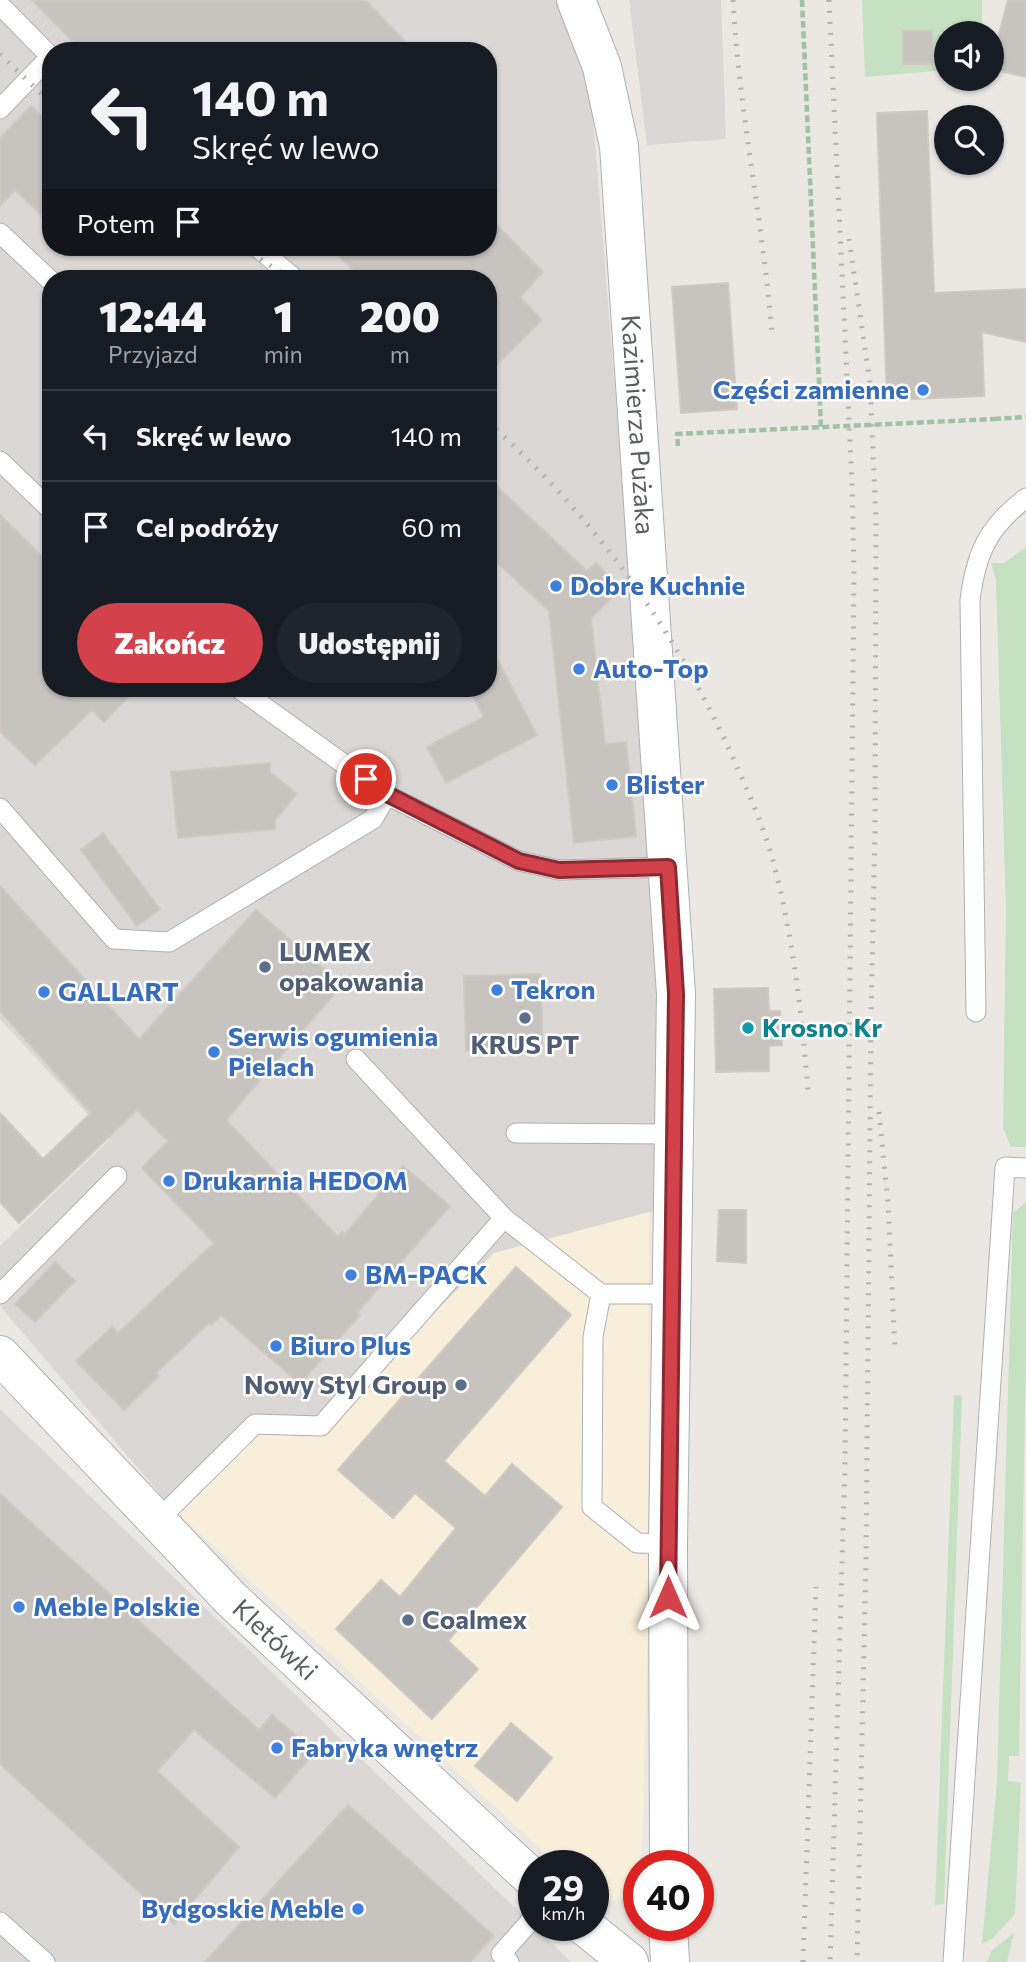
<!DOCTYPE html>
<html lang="pl">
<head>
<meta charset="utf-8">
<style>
	:root { --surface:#171b24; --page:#20242c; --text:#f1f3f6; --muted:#9ea1a6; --line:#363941; --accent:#d3414a }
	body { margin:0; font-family:Commissioner,sans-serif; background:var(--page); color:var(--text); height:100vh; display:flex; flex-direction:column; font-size:26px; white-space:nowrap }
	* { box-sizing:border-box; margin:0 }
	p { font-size:23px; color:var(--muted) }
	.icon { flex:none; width:38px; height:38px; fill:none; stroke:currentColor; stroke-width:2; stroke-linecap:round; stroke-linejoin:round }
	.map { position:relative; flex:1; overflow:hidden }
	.drawer { position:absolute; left:42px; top:270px; width:455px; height:427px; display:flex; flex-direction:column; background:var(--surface); border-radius:28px; box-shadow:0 2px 5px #0004 }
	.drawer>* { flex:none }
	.hud { position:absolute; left:42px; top:42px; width:455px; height:214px; border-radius:28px; box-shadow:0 2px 5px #0004; background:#171b24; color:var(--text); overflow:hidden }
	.fabs { position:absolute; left:934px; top:21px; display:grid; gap:14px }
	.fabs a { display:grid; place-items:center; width:70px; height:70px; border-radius:50%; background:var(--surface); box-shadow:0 2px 5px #0004; font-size:35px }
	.speed { position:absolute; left:518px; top:1850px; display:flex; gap:14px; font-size:35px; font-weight:700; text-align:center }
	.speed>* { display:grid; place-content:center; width:91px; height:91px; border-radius:50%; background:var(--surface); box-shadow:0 2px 5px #0004; line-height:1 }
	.speed small { font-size:18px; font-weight:400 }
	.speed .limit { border:10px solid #d22; background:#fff; color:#111 }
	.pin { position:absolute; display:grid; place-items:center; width:60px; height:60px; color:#fff; margin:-30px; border:4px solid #fff; border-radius:50%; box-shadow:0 2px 7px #0007 }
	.me { position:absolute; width:77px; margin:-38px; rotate:0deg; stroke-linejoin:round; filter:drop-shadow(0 0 5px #0008) }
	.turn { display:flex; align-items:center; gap:24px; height:147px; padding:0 35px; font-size:32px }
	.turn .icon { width:91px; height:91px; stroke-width:2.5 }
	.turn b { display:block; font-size:49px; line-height:60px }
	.then { display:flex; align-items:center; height:66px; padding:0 35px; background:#0003; gap:14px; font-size:26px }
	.eta { display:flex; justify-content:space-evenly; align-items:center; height:119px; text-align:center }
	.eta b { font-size:42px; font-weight:800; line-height:49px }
	.cta { display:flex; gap:14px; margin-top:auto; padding:14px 35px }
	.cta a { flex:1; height:80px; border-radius:42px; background:var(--accent); color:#fff; font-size:28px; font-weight:800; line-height:80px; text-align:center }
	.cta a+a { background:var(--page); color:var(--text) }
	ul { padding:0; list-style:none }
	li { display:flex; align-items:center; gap:21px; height:91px; padding:0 35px; border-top:2px solid var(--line) }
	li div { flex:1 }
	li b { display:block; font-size:26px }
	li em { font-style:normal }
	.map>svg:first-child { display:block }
	.commercial { fill:#f9eeda }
	.industrial { fill:#dad7d5; fill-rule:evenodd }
	.green { fill:#c6e0c2 }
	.building { fill:#c7c3bf; stroke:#cfc9c2; stroke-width:2 }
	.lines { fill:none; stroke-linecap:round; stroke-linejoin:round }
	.lane-casing { stroke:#aeb0b3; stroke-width:21 }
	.street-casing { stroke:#aeb0b3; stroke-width:40 }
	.secondary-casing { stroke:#adb1b4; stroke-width:40 }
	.path { stroke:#9ec2a3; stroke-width:4.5; stroke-dasharray:7 3.5; stroke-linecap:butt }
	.lane { stroke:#fff; stroke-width:19 }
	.street { stroke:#fff; stroke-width:38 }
	.secondary { stroke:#fff; stroke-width:38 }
	.rail { stroke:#b0b1b1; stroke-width:5; stroke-dasharray:2 9; stroke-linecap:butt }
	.path-bridge { stroke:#9ec2a3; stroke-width:4.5; stroke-dasharray:7 3.5; stroke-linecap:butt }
	.route-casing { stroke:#892a30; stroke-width:18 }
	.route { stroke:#d3414a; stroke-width:12 }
	.shop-dot { fill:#3f7fe0; stroke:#fff; stroke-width:2.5 }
	.service-dot { fill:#5c6f8a; stroke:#fff; stroke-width:2.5 }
	.culture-dot { fill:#0f9aa8; stroke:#fff; stroke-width:2.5 }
	.labels { text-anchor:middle; stroke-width:5; stroke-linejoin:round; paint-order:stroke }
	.shop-label { font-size:26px; font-weight:bold; fill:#366cbe; stroke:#fff; text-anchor:start }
	.street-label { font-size:26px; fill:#5b5e61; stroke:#fff }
	.service-label { font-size:26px; font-weight:bold; fill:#4e5e75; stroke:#fff; text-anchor:start }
	.culture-label { font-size:26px; font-weight:bold; fill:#0d838f; stroke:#fff; text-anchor:start }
</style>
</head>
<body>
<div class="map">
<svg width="1026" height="1962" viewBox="0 0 1026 1962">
	<rect width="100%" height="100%" fill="#ebe8e3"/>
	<!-- commercial -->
	<path class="commercial" d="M649,1210l-1,412 -6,227 -10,46 -33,9 -6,-6v-32l-35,-1 -387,-358 333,-289z"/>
	<!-- industrial -->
	<path class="industrial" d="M0,0h567l18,18 57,706 18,338 -3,148 -163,43 -173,173 -66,-2 -84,83 -171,-201v-60l110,-107 -110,-120zM51,51h437v196h-437zM51,278h437v410h-437z
		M629,0h92l5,139 -79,6z
		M0,1409l571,553h-571z"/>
	<!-- green -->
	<path class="green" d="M862,0h120v33h-35v37l-82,7z
		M1026,547v600h-15l-8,-19 3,-218 -10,-331 -5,-16h13z
		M1026,1202v149l-7,405h-10l-1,25 13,2 -6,131 -22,24 -11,6 15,-162 16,-569z
		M954,1395l8,1 -18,508 -9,1z
		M1014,1933l-7,29h-20l5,-12z"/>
	<!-- building -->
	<path class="building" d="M32,0h333l50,51h-333z
		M1008,0h18v77l-34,-8v-9z
		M903,31h29v33h-29z
		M31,106l20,18v101l-36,-35 -15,16v-68z
		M927,111l7,182 92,-4v53l-44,-10 2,64 -97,4 -10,-287z
		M488,216l55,56 -23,25 22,23 -54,54v-96h-127l-31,-31h158z
		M728,283l9,126 -56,4 -9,-126z
		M488,478l99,93 9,-8 25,25 -30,30 14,126 21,-2 10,94 -62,7 -25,-232 -61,-57z
		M0,515l51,50v123h86l-33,34 -12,-12 -57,55 -35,-33z
		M488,641l49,94 -91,48 -19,-36 57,-30 -16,-29h20z
		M270,763v9l27,22 -22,26v9l-97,9 -7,-66z
		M103,833l57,76 -23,17 -56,-76z
		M0,886l139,153 117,-129 86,75 -116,135 112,117 4,-5 2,3 59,-69 47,40 -93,107 3,2 -60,69 -79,-69 -10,10 -2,-2 -53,50 3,3 -35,34 -48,-49 36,-34 6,6 96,-90 -72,-75 26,-27 -31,-31 -118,113 -19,-21v-89l43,46 48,-46 -91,-102z
		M541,974l1,75 -76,2 -2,-75z
		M768,988l1,23h11l2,34 -13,1v25l-53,1 -2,-83z
		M719,1210h27v53l-29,-2z
		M55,1262l20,19 -40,41 -20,-18z
		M516,1267l55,48 -127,146 41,35 27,-32 50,43 -114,134 30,28 -46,50 -96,-90 45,-49 19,17 56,-69 -41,-35 -22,25 -55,-48z
		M0,1494l259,236 13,-15 24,20 -1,3 18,16 -38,44 -81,-68 -37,41 82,76 -65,77 -174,-160z
		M511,1723l41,35 -35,43 -42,-35z
		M348,1805l146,131 -24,26h-265z"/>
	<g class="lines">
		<defs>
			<path id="lane" d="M0,5l51,52
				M0,109l50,-52
				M0,233l51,48
				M257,247l37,31
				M0,461l51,49
				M238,688l149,107 132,66 40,9 109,-3
				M0,808l114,131 55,3 204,-123 14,-24
				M976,1012l-6,-412c6,-47 18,-73 56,-102
				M356,1059l148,159 97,76h70
				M516,1133l159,1
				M0,1294l117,-118
				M601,1294l-8,43 -1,170 45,36 31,1
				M158,1520l97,-96 66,2 183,-208
				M0,1922l45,40
				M509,1962l-8,-8 33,-37
				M953,1962l52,-795 21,1"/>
			<g id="street">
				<path id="s1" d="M0,1355l231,244 303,281"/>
				<path d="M583,1925l46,37"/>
			</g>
			<g id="secondary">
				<path id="s2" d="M576,0l26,67 17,79 57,848 -8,550 1,322"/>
				<path d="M668,1925l2,37"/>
			</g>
		</defs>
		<!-- lane casing -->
		<use href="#lane" class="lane-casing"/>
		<!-- street casing -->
		<use href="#street" class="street-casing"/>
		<!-- secondary casing -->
		<use href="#secondary" class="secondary-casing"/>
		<!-- path -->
		<path class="path" d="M802,0l19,427
			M994,419l32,-2"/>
		<!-- lane -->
		<use href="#lane" class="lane"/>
		<!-- street -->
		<use href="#street" class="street"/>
		<!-- secondary -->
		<use href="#secondary" class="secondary"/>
		<!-- rail -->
		<path class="rail" d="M733,0c6,112 30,222 39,334
			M829,0l23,483 2,90 -9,892 -15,497
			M0,54l51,49
			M849,239l21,144 6,136 -1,314 -4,181 -5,545 -9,403
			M242,247l47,31
			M488,422c107,95 192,214 249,345 14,31 27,62 36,94 20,75 29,153 35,231
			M879,1112l9,91 7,148
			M803,1962l13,-375"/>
		<!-- path-bridge -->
		<path class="path-bridge" d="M678,446l-1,-12 317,-15"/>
	</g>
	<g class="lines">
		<defs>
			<path id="route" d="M366,779l21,15 132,67 40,9 109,-3 8,127 -8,603"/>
		</defs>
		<!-- route casing -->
		<use href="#route" class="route-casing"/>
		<!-- route -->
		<use href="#route" class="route"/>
	</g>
	<!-- markers -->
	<g class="shop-dot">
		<circle cx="923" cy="390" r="7"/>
		<circle cx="556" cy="586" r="7"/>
		<circle cx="579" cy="669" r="7"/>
		<circle cx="612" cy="785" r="7"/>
		<circle cx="497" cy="990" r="7"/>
		<circle cx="44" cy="992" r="7"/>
		<circle cx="214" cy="1052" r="7"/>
		<circle cx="169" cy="1181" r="7"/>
		<circle cx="351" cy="1275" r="7"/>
		<circle cx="276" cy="1346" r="7"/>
		<circle cx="19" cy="1607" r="7"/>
		<circle cx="277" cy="1748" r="7"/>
		<circle cx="358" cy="1909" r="7"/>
	</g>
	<g class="service-dot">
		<circle cx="265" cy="967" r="7"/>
		<circle cx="525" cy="1018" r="7"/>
		<circle cx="461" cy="1385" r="7"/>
		<circle cx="408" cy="1620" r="7"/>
	</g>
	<circle class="culture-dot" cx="748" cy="1028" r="7"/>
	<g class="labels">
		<!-- shop labels -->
		<g class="shop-label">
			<text x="909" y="399" text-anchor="end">Części zamienne</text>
			<text x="570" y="595">Dobre Kuchnie</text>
			<text x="593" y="678">Auto-Top</text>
			<text x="626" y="794">Blister</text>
			<text x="511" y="999">Tekron</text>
			<text x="58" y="1001">GALLART</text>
			<text x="228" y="1046">Serwis ogumienia<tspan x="228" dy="30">Pielach</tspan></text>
			<text x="183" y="1190">Drukarnia HEDOM</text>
			<text x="365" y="1284">BM-PACK</text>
			<text x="290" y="1355">Biuro Plus</text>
			<text x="33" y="1616">Meble Polskie</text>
			<text x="291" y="1757">Fabryka wnętrz</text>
			<text x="344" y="1918" text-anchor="end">Bydgoskie Meble</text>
		</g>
		<!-- street labels -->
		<g class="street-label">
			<text dy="9" stroke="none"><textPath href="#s2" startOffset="432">Kazimierza Pużaka</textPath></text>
			<text dy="9" stroke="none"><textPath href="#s1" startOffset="396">Kletówki</textPath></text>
		</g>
		<!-- service labels -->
		<g class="service-label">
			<text x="279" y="961">LUMEX<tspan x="279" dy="30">opakowania</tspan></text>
			<text x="525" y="1054" text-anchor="middle">KRUS PT</text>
			<text x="447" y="1394" text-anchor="end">Nowy Styl Group</text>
			<text x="422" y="1629">Coalmex</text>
		</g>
		<!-- culture labels -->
		<g class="culture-label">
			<text x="762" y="1037">Krosno Kr</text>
		</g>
	</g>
</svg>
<div class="fabs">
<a><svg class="icon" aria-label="sound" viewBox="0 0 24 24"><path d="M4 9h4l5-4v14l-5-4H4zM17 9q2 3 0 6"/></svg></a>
<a><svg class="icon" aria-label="search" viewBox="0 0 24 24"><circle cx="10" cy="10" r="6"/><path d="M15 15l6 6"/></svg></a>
</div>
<div class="speed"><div>29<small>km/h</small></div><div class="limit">40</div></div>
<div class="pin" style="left:366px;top:779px;background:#d93025"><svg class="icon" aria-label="arrive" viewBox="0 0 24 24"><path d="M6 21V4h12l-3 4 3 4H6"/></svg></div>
<svg class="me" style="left:668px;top:1597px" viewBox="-20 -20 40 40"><path d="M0-17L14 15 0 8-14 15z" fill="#d3414a" stroke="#fff" stroke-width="4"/></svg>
<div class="hud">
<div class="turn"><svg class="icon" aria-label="left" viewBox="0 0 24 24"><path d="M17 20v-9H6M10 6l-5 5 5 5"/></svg><div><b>140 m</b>Skręć w lewo</div></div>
<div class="then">Potem<svg class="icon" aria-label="arrive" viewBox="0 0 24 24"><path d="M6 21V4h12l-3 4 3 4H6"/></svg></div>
</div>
<section class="drawer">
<div class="eta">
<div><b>12:44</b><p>Przyjazd</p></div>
<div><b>1</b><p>min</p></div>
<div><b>200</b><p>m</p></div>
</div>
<ul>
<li><svg class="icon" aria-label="left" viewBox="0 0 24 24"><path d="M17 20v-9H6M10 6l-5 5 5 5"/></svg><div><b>Skręć w lewo</b></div><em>140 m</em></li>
<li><svg class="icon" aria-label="arrive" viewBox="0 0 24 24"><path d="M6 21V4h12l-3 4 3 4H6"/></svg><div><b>Cel podróży</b></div><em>60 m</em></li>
</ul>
<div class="cta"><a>Zakończ</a><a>Udostępnij</a></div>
</section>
</div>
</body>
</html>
